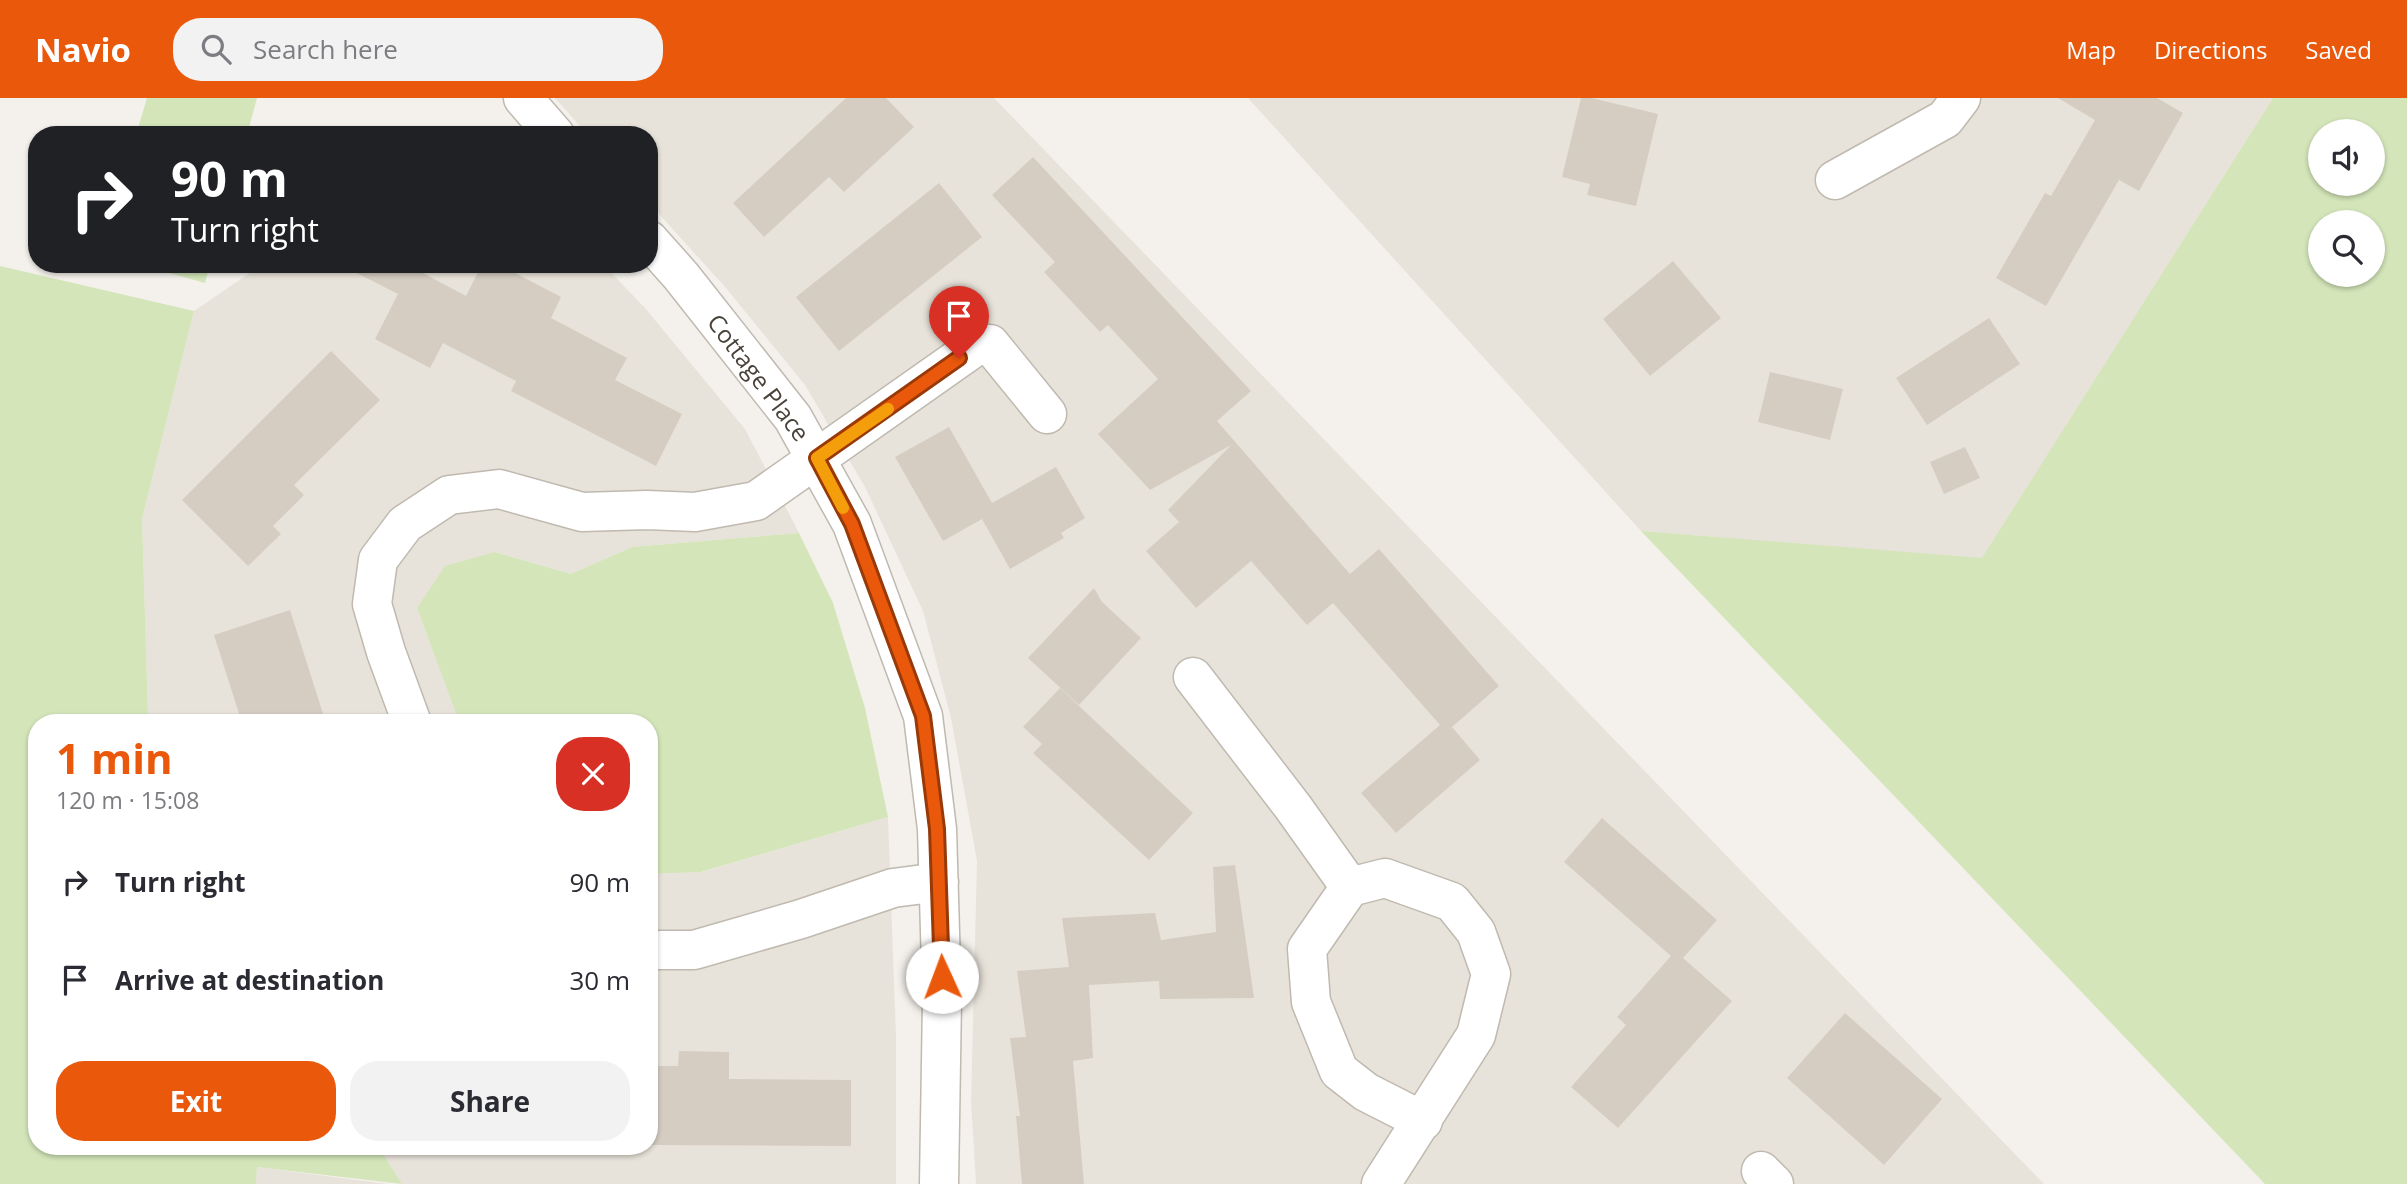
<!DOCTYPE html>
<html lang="en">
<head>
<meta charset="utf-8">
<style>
	:root { --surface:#fff; --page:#f2f2f3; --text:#2b2b33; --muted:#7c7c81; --accent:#ea580c }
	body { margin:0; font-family:"Open Sans",sans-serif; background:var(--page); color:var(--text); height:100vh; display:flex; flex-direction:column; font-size:26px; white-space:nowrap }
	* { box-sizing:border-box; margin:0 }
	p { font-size:23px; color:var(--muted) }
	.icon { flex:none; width:38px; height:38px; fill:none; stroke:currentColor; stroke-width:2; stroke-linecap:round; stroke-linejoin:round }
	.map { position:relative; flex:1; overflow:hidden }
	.side { position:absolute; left:28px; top:616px; width:630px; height:441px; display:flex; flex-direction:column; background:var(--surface); border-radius:28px; box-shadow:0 2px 5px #0004 }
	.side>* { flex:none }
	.hud { position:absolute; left:28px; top:28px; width:630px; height:147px; border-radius:28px; box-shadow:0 2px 5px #0004; background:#202124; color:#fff; overflow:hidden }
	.buttons { position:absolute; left:2308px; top:21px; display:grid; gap:14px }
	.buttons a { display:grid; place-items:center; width:77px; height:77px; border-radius:50%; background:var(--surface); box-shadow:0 2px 5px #0004; font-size:35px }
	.pin { position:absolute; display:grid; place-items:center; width:60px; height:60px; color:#fff; margin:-72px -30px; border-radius:50% 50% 50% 0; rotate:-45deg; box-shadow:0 0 7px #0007 }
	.pin .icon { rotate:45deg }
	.me { position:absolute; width:77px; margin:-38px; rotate:358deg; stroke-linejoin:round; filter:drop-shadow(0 0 5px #0008) }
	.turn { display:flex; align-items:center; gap:24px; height:147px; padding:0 28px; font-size:32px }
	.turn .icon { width:91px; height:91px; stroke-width:2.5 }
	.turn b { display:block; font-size:49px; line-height:60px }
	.round { display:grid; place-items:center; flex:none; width:74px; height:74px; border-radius:28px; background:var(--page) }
	.headline { display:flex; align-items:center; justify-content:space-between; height:119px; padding:0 28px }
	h1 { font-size:42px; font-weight:700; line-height:52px; color:var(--accent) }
	.cta { display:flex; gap:14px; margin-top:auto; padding:14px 28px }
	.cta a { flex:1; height:80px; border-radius:28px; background:var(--accent); color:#fff; font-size:28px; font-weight:700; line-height:80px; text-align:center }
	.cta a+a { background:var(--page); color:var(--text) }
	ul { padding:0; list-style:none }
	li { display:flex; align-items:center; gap:21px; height:98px; padding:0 28px }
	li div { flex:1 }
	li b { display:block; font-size:26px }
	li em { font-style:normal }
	header { display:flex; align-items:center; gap:42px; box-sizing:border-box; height:98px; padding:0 35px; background:var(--accent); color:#fff }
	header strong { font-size:33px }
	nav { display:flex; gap:38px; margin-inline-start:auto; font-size:24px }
	.search { width:490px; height:63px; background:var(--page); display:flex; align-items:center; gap:18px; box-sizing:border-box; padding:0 24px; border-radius:28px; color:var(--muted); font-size:26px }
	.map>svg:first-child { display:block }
	.residential { fill:#e8e3da }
	.green { fill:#d3e5b9; fill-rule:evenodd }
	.building { fill:#d5cdc2 }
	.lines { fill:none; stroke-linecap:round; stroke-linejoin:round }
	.minor-casing { stroke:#bfb9af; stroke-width:41 }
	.minor { stroke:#fff; stroke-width:38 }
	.route-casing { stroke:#983908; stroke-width:18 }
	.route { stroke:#ea580c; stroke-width:12 }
	.slow { stroke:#f59e0b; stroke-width:12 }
	.labels { text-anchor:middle; stroke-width:5; stroke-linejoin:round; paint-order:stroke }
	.street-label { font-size:24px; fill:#48423a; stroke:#fff }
</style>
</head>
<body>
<header>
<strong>Navio</strong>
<div class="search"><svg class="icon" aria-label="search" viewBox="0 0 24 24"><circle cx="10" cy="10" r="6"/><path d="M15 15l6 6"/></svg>Search here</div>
<nav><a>Map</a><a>Directions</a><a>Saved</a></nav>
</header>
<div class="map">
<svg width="2407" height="1086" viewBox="0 0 2407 1086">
	<rect width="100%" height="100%" fill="#f4f1ec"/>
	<!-- residential -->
	<path class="residential" d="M555,0h439l1050,1086h-1068l-5,-82 6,-241 -26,-143 -28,-107 -58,-124 -60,-102 -79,-97 -77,-85v-68h-61z
		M1248,0h1025l-291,461 -341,-28z
		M263,166h340l42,44 100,121 54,104 -167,14 -61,27 -75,-22 -79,56 38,103 7,12h-311l-3,-8 -6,-196 52,-208z
		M888,719l8,219v148h-494l-24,-38h271v-272l53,-2z
		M257,1069l131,17h-132z"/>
	<!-- green -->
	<path class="green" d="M147,0h110l-10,37h-111z
		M2273,0h134v1086h-142l-624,-653 341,27zM2373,33v53h-53v-53zM2320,124h53v53h-53z
		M137,166h73l-5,19z
		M0,168l194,45 -52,208 6,196 3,8h-114v423h341l24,38 -145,-17 -1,17h-256z
		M799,435l34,70 32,105 23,109 -187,55 -52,2v-151h-187l-7,-12 -38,-103 28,-42 50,-14 76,22 61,-27z"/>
	<!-- building -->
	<path class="building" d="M846,0h40l28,29 -70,65 -15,-15 -65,60 -31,-34z
		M1581,0h11l66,16 -22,92 -49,-11 3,-11 -28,-7z
		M2058,0h99l26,15 -44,78 -20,-11 -73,126 -50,-28 49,-85 6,3 44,-76z
		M1033,59l218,234 -34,30 133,153 29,-25 120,137 -47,41 28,33 -84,73 -35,-40 79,-68 -107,-122 -26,22 -56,-64 -55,47 -50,-57 33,-29 -11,-12 63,-65 -81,45 -52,-56 60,-55 -50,-54 -8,7 -56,-60 11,-10 -63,-67z
		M939,85l43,54 -143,114 -43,-54z
		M1673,163l48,57 -71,58 -47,-57z
		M339,166h67l60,32 16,-32h16l63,33 -10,21 76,40 -12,22 67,34 -26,52 -145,-75 5,-10 -73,-38 -13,25 -55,-29 23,-45z
		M1989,220l31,46 -93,61 -31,-47z
		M331,253l49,49 -86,85 10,10 -31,31 8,8 -33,32 -66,-66z
		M1770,274l73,17 -13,51 -72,-18z
		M949,329l43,76 64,-36 29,51 -24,15 3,5 -54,31 -28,-50 -39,22 -48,-84z
		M1965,349l15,31 -36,16 -14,-32z
		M1094,490l8,14 39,36 -62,67 -51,-47z
		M290,512l36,113h-84l-28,-88z
		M1060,590l133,125 -44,47 -116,-107 9,-9 -19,-17z
		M1602,720l115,102 -34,38 49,43 -114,127 -47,-41 55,-62 -9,-8 54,-61 -107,-94z
		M1235,767l19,133 -94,1 -1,-18 -70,4 4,73 -20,3 11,123h-62l-6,-68h4l-10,-78 16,-1 -9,-66 52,-4 -7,-49 93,-5 6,27 55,-8 -3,-65z
		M1845,915l97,86 -58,66 -97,-87z
		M679,953l50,1v27l122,1v66l-202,-1v-79h29z"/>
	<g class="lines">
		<defs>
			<path id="minor" d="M523,0l32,37
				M1835,82l110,-61 16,-21
				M649,142l32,36 112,142 59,106 71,192 14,113 5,171 -3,184
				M1193,579l100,130 57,80 35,-9 67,24 24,30 15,42 -15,61 -95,149
				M412,625l-26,-71 -14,-48 6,-44 27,-36 44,-29 50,-6 83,23 65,-2 48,2 61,-11 223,-157h11l57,70
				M1350,789l-43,62 4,53 28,69 27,21 57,29
				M649,852h45l107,-31 92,-31 46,-6
				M1761,1073l13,13"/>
		</defs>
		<!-- minor casing -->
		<use href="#minor" class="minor-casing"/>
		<!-- minor -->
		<use href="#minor" class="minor"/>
	</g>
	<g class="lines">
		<defs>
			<path id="route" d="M942,879l-5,-148 -14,-113 -71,-192 -35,-66 142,-100"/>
		</defs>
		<!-- route casing -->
		<use href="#route" class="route-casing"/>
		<!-- route -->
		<use href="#route" class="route"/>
		<!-- slow -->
		<path class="slow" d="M843,410l-26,-50 71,-49"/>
	</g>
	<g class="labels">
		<!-- street labels -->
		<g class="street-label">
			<text transform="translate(758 280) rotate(53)" y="8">Cottage Place</text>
		</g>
	</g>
</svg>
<div class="buttons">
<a><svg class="icon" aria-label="sound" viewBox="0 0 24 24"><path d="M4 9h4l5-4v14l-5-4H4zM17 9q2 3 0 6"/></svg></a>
<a><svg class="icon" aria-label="search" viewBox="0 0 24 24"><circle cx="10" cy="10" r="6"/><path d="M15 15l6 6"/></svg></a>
</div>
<div class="pin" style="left:959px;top:260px;background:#d93025"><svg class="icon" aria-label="arrive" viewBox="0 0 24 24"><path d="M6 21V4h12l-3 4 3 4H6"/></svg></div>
<svg class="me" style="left:942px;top:879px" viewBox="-20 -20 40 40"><circle r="19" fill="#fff"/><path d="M0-13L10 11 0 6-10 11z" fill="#ea580c"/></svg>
<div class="hud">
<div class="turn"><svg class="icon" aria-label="right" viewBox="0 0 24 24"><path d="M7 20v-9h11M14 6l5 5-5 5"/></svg><div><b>90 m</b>Turn right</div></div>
</div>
<section class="side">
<div class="headline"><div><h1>1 min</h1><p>120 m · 15:08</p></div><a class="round" style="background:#d93025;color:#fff"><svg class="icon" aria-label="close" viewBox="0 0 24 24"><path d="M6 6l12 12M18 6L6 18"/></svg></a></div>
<ul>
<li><svg class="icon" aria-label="right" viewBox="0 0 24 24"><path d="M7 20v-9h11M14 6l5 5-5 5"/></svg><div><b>Turn right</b></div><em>90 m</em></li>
<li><svg class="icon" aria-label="arrive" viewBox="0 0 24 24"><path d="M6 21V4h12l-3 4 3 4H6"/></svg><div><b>Arrive at destination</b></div><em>30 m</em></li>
</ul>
<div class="cta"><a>Exit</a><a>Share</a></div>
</section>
</div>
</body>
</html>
